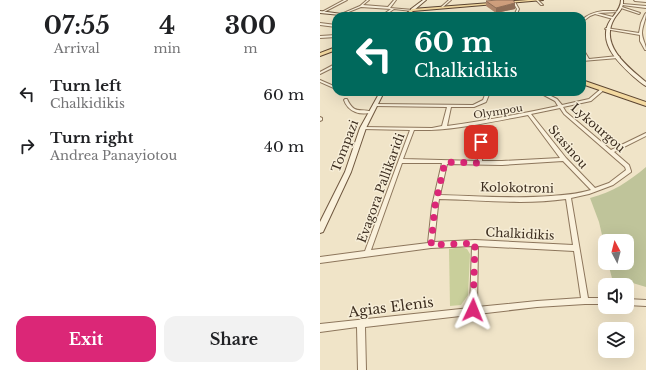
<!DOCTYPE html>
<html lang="en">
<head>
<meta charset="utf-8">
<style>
	:root { --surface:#fff; --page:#f2f2f2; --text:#202124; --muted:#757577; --accent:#db2777 }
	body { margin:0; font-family:"Libre Baskerville",serif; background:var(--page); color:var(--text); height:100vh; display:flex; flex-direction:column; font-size:15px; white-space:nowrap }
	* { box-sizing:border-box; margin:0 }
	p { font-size:13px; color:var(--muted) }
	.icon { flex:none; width:22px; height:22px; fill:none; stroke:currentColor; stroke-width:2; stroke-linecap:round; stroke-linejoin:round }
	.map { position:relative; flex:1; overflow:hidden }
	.sheet { display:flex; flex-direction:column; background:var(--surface); width:320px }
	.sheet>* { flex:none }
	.top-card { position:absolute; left:12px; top:12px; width:254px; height:84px; border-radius:12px; box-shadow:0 4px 16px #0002; background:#00695c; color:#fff; overflow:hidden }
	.needle { width:26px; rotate:353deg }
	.fabs { position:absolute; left:278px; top:234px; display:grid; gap:8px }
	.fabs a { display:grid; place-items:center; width:36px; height:36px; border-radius:8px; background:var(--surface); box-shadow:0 4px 16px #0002; font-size:20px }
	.pin { position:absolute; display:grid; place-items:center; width:34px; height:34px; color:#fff; margin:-17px; border-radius:8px; box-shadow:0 2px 6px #0006 }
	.me { position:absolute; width:44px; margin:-22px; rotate:2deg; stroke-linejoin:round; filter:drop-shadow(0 0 3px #0008) }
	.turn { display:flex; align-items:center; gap:14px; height:84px; padding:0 16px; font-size:18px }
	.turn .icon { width:52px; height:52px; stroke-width:2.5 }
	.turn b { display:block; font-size:28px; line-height:34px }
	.eta { display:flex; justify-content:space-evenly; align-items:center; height:68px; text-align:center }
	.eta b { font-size:24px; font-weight:700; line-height:28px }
	.primary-button { display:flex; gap:8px; margin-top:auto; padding:8px 16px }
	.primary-button a { flex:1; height:46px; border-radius:12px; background:var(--accent); color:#fff; font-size:16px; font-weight:700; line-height:46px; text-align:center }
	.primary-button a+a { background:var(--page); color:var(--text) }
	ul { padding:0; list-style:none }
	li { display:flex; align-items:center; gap:12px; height:52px; padding:0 16px }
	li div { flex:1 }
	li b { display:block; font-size:15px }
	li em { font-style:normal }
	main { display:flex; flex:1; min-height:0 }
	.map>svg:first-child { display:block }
	.green { fill:#c9cf9b }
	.cemetery { fill:#bfc49a }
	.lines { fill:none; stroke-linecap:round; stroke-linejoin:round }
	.street-casing { stroke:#8d765c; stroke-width:2 }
	.secondary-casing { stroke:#6f573f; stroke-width:2 }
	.primary-casing { stroke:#5b4430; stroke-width:2 }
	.street { fill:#faf1dc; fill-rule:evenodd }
	.secondary { fill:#faf1dc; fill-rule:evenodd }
	.primary { fill:#f3d9a0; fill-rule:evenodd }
	.wall { fill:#b2896c }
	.shaded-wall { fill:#916f58 }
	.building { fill:#cf9f7d; stroke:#916f58 }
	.route { stroke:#db2777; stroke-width:7; stroke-dasharray:0 12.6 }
	.labels { text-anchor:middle; stroke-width:3; stroke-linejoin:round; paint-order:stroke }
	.far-street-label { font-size:10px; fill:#3d2e20; stroke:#f7eed8 }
	.street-label { font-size:12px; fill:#3d2e20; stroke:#f7eed8 }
	.near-street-label { font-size:14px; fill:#3d2e20; stroke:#f7eed8 }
</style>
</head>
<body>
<main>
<section class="sheet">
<div class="eta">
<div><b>07:55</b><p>Arrival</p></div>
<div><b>4</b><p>min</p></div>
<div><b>300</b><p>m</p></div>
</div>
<ul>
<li><svg class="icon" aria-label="left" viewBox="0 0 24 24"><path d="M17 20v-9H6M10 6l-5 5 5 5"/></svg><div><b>Turn left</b><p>Chalkidikis</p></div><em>60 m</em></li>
<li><svg class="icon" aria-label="right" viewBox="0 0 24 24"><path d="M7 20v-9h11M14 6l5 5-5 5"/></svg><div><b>Turn right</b><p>Andrea Panayiotou</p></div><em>40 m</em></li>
</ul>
<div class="primary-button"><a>Exit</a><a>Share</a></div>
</section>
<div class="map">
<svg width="326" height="370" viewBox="0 0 326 370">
	<rect width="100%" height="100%" fill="#f0e4c8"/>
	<!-- green -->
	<path class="green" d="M141,247l6,2 3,5 -2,41 -7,10 -11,1 -1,-57z"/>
	<!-- cemetery -->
	<path class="cemetery" d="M326,167v120l-20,-6 -13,1 -5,-19h19v-22h-22v7l-6,-26 -9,-24c23,-6 38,-16 56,-31z"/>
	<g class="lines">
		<defs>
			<path id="street" d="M24,0h3l-23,12h-2z
				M47,0h2l-6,5 25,2 6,-7h2l-6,8 23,2 -1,1 -18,-2 -10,7h-3l10,-7 -30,-2 -20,8h-2l21,-9z
				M129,0h2l-9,8h-2z
				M216,0h2l5,5h-2z
				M314,0h12v2l-11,-1z
				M193,2h2l4,7 -3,7h-2l3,-7z
				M303,4l23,2v2l-24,-3z
				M302,7l18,6 -1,1 -18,-6z
				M283,11h10l6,1 -22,1 16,4v2l-18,-5 -5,2 -8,6v-2c6,-6 13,-8 21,-9z
				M326,13c0,7 -4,13 -4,20 0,6 4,11 4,17h-1l-5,-9v-6l-35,-6 1,-1 33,5 2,-10 4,-9z
				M133,15l9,1h-10z
				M0,23l16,2v2l-16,-2z
				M16,35v2l-16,1v-2z
				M262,49h1l6,10 29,-3 2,1 -2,1 -36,3v-2h4l-4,-7z
				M15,64h1v2l-16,8v-2z
				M0,80l16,7v2l-16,-7z
				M282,88l3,1 -14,12 -28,6 3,5 45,38 35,-17v3l-32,16 15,13 2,6v1l-18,13 -24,9 -18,4 17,100h17v6h-20l-48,3 -172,20 1,43h-8l-1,-43 -37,5v-8l150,-16 2,-62 -41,2 -111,15v-6l45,-6 45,-121 -47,-1h-1v-2l70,1 10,-2 5,-19 -72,-1 -2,-1 1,-1 99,1 10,-5 3,-8h4l-4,10 -12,5h-23l-4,19c37,-5 74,-12 111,-20l-3,-5 -17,-9h5l14,7 5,6 27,-6zM240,108l4,6 61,53 1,3 -17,13 -14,5 -29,-30 -35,-44zM208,115l32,43 -58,3h-20l1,-19 -2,-1 -2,1 -1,19 -75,-2 11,-29c38,1 76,-8 114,-15zM243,161l28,29c-13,4 -27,5 -40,6 -37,3 -74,0 -111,-1l7,-31 55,1zM82,163h40l-10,43 -4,37 -57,7zM119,199c42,1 85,6 127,0l7,46 -98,-5 -41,2 4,-36zM158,246l96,5 7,47 -44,3 -60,6z
				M25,99h2c8,17 13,8 25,13 -11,4 -24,0 -28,-12z
				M0,117l2,1v2l-2,1z
				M307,299l19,1v6l-19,-1z"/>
			<path id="secondary" d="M103,0h3l-13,11h-2v-2z
				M301,0h2c1,9 -5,12 -9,19 -15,26 14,48 32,63v4c-4,-2 -8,-6 -12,-9 -13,-12 -33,-30 -27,-50 3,-10 14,-16 14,-27z
				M0,11l29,4 2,1 -31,-3z
				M60,92h4l-18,36 -15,44 -28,60 -3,1v-11l25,-50 15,-44z"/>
			<path id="primary" d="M208,0h15l-130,11 -6,5h-4l9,-7z
				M16,47v3l-16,6v-3z
				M262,80l64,22v4l-64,-22z"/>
		</defs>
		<!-- street casing -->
		<use href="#street" class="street-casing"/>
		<!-- secondary casing -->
		<use href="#secondary" class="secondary-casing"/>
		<!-- primary casing -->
		<use href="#primary" class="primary-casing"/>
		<!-- street -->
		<use href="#street" class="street"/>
		<!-- secondary -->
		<use href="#secondary" class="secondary"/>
		<!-- primary -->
		<use href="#primary" class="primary"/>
	</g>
	<!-- wall -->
	<path class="wall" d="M166,1l29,8 -19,4 -10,-7z"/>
	<!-- shaded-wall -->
	<path class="shaded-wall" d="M195,3v6l-19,4v-5z"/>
	<!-- building -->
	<path class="building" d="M177,0h16l2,3 -19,5 -10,-7z"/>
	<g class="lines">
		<!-- route -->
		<path class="route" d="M153,310l2,-67 -44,2 4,-39 10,-44 35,1 1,-21"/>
	</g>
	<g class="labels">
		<!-- far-street labels -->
		<g class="far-street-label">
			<text transform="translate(178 111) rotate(-9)" y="4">Olympou</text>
		</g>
		<!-- street labels -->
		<g class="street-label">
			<text transform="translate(278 128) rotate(41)" y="4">Lykourgou</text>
			<text transform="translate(25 146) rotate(-69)" y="4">Tompazi</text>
			<text transform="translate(248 147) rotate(49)" y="4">Stasinou</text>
			<text transform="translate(61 188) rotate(-70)" y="4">Evagora Pallikaridi</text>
			<text transform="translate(197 188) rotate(1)" y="4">Kolokotroni</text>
			<text transform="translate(200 234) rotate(3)" y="4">Chalkidikis</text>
		</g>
		<!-- near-street labels -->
		<g class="near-street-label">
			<text transform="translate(71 307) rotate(-7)" y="5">Agias Elenis</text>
		</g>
	</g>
</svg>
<div class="fabs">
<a><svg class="needle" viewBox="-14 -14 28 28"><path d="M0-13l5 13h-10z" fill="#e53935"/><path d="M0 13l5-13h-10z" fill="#757577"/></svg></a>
<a><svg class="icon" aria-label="sound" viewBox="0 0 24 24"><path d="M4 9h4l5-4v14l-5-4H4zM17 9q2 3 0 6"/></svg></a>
<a><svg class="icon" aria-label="layers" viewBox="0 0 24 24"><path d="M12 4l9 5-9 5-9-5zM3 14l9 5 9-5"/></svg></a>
</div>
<div class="pin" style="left:161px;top:142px;background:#d93025"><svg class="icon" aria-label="arrive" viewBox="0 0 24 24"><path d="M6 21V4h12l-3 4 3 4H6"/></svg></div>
<svg class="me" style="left:153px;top:310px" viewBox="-20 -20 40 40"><path d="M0-17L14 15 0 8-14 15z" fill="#db2777" stroke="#fff" stroke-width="4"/></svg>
<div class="top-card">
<div class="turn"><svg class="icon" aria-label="left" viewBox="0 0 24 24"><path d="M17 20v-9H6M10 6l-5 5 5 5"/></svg><div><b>60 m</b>Chalkidikis</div></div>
</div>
</div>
</main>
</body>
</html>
